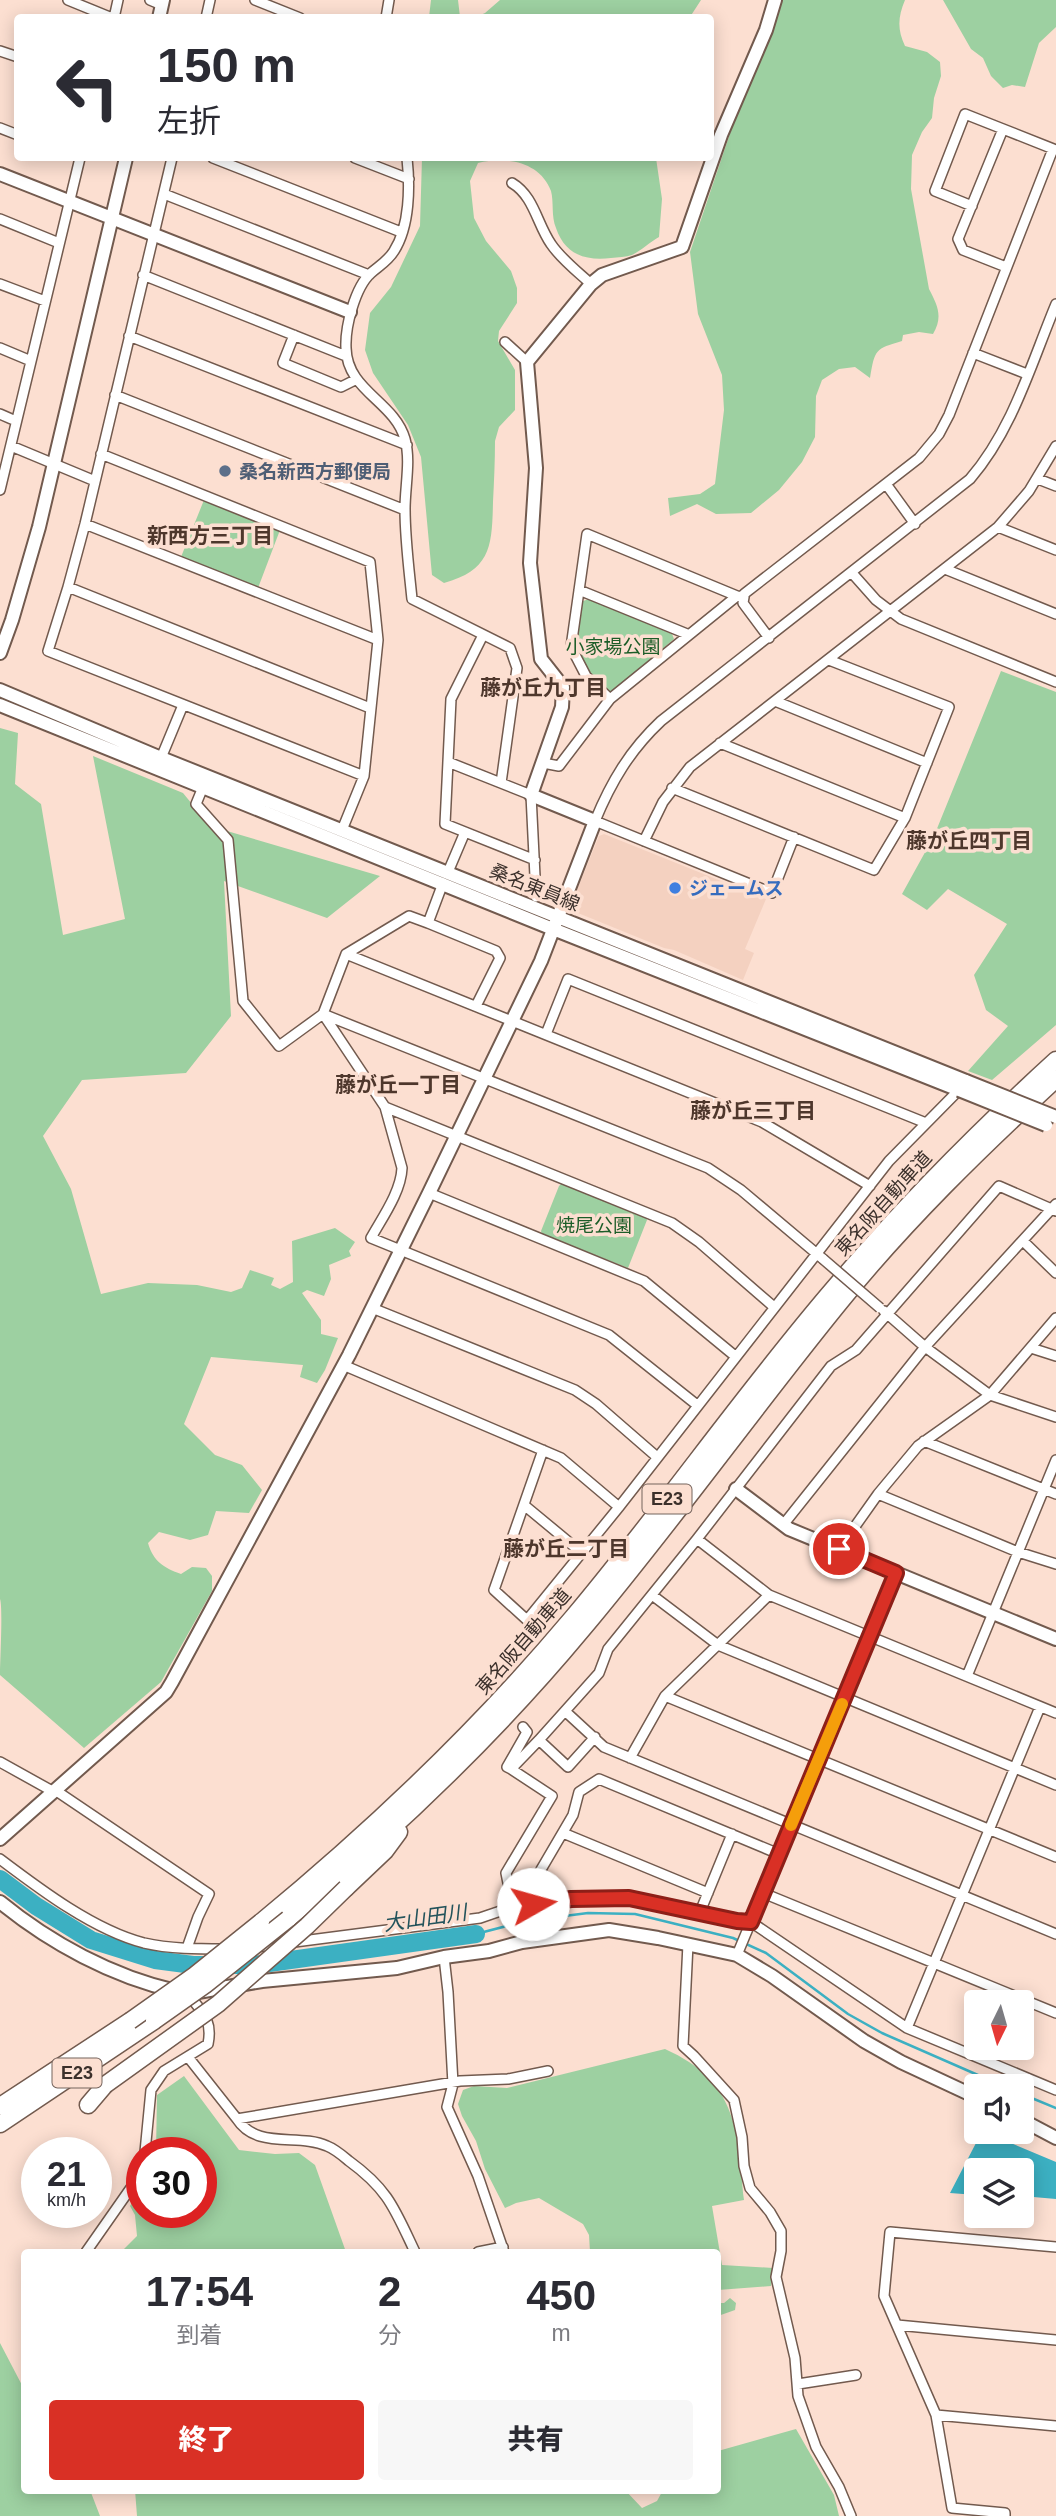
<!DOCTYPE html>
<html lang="ja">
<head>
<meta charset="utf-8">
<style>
	:root { --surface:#fff; --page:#f7f7f7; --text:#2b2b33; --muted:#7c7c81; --accent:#d93025 }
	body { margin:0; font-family:Arial,"Noto Sans JP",sans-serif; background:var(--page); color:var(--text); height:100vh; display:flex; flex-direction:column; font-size:26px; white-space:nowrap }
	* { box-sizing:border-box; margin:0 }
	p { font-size:23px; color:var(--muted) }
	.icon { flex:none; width:38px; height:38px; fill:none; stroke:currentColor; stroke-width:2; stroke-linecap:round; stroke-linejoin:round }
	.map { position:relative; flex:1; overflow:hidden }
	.details { position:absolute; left:21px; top:2249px; width:700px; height:245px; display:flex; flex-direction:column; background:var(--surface); border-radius:7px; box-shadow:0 4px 18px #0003 }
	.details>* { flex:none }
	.guide { position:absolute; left:14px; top:14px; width:700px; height:147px; border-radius:7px; box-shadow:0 4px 18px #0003; background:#fff; color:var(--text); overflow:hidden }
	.needle { width:46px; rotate:185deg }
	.buttons { position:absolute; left:964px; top:1990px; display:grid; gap:14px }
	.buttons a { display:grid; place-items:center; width:70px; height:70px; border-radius:7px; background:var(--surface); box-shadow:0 4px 18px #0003; font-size:35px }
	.speed { position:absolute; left:21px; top:2137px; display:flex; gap:14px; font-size:35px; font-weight:700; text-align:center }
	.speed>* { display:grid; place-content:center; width:91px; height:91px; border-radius:50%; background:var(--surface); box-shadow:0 4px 18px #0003; line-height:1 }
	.speed small { font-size:18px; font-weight:400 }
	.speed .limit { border:10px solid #d22; background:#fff; color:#111 }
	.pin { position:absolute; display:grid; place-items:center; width:60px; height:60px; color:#fff; margin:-30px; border:4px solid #fff; border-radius:50%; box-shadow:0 2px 7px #0007 }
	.me { position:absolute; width:77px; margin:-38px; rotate:83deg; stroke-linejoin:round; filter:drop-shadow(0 0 5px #0008) }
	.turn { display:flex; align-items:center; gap:24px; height:147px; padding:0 28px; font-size:32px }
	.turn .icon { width:91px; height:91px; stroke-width:2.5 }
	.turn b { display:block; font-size:49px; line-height:60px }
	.eta { display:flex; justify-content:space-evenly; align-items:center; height:119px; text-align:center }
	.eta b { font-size:42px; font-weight:800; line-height:49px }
	.action { display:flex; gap:14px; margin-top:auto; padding:14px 28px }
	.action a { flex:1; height:80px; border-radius:7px; background:var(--accent); color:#fff; font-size:28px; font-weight:800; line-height:80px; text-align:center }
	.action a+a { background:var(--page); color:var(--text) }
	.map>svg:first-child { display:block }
	.built { fill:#f4d1c0 }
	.green { fill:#9dd0a1 }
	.water { fill:#3cb0c2 }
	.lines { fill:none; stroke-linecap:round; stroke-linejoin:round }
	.stream { stroke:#3cb0c2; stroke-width:2.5 }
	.river { stroke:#3cb0c2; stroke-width:18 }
	.street-casing { stroke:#725a4e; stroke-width:12 }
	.secondary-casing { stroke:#725a4e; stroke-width:16 }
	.highway-casing { stroke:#725a4e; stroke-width:19 }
	.street { stroke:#fff; stroke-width:9 }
	.secondary { stroke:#fff; stroke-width:12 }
	.highway { stroke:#fff; stroke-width:16 }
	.street-bridge-casing { stroke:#725a4e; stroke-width:12; stroke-linecap:butt }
	.secondary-bridge-casing { stroke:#725a4e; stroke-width:16; stroke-linecap:butt }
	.highway-bridge-casing { stroke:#725a4e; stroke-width:19; stroke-linecap:butt }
	.street-bridge { stroke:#fff; stroke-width:9 }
	.secondary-bridge { stroke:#fff; stroke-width:12 }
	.highway-bridge { stroke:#fff; stroke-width:16 }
	.route-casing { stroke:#8d1f18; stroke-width:18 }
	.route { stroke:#d93025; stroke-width:12 }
	.slow { stroke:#f59e0b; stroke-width:12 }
	.service-dot { fill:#5c6f8a; stroke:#fcdfd1; stroke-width:2.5 }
	.shop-dot { fill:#3f7fe0; stroke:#fcdfd1; stroke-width:2.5 }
	.labels { text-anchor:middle; stroke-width:7; stroke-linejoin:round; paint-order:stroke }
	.shield { fill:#fcdfd1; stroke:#75645d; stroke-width:2 }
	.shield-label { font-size:18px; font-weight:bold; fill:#3b302b }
	.service-label { font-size:19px; font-weight:bold; fill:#4e5e75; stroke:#fcdfd1; text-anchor:start }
	.park-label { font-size:19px; fill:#1c5d28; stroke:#fcdfd1 }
	.street-label { font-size:19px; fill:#3b302b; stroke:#fcdfd1 }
	.shop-label { font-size:19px; font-weight:bold; fill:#366cbe; stroke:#fcdfd1; text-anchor:start }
	.neighbourhood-label { font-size:21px; font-weight:bold; fill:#4e372c; stroke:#fcdfd1 }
	.water-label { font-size:21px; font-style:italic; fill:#23535b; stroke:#fcdfd1 }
</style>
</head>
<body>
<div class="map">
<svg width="1056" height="2516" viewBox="0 0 1056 2516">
	<rect width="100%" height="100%" fill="#fcdfd1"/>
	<!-- built -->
	<path class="built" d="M604,834l162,65 -21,50 9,4 -11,27 -69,-30 -10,-2 -86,-35 -6,-11 27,-66z"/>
	<!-- green -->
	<path class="green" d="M431,0h27l2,17h-31z
		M500,0h201l-11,17h-214l9,-4z
		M783,0h122c-7,17 -8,29 0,46l22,6 13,10 1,14 -7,22 -2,20 -10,14 -10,23 -1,34 18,100c9,17 14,28 4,45l-14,-2 -16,3 -1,6c-27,8 -27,8 -32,37l-15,-11 -16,2 -17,11 -6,16 -1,41 -13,25 -23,28 -28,23 -35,1 -19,-10 -27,12 -2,-18 32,-4 15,-10 9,-74 -2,-35 -24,-61 -8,-62 59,-175z
		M943,0h113v27l-17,16 -14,44 -13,-2 -9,3 -12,-12 -8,-18 -12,-9z
		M422,158h234l6,41 -3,38c-9,5 -17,13 -27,18 -6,2 -14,2 -21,3 -25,3 -46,-3 -55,-30 -5,-12 -2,-26 -5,-37 -11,-30 -46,-35 -73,-28l-8,18 4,37 12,23 25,30 6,17v15l-18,28 -1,10 17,29v40l-16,17 -4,14c0,20 -1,41 -2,61 -1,44 -2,68 -49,81l-12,-8 -11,-118 -13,-32 -35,-52 -8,-23 5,-37 21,-26 29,-61z
		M204,500l76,30 -22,58 -77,-31z
		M589,599l83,35 2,5 -62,53h-5l-17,-19 -15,-26 5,-45z
		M1001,671l55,21v333l-64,55 -24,-9 40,-45 -22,-16 -12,-35 33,-51 -59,-35 -21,21 -25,-16 32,-58z
		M0,728l18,5 -3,51 26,20 22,131 62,-16 -32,-163 90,37 27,33 170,50 -53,42 -103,-37 7,135 -45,57 -104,7 -39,56 28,53 30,105 47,-11 49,2 34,7 11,-4 8,-18 24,8 -3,7 9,4 13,-7 -1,-41 43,-13 20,14 -6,9 2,5 -22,9 2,14 -7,17 -17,-6 -5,3 19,27v14l17,4 -13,32 -8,13 -17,-6 3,-12 -92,-8 -27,67 31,31 27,10 20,25 -13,23 -33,-2 -8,24 -18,5 -31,-8 -11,11c5,18 16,25 33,31l11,-7 14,1 6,8v15l-51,91 -77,66 -84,-73c0,-13 3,-68 0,-76z
		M562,1183l84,33 1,4 -19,48 -86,-34 -1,-3 18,-45z
		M665,2049c73,33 72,80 79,151l-32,6 10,59 51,3 -2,18 -53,4v-38h-128l-1,-17 -6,-11 -44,-26 -23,5 -11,5 -20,-39 -9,-28 -14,-25 -4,-12 5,-14 11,-4 33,2z
		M184,2076l55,74 36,4 24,-1 16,12 31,87h-225l16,-16 -2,-21 -5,-9 12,-17v23h59v-60h-45l1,-57z
		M730,2298l6,5 -1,7 -17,6v-13h6z
		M0,2343l24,46v101h66l10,26h-100z
		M796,2429l38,66 5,21h-702l-2,-26h490l17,18 15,-7 6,-11h55v-39z"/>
	<!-- water -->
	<path class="water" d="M994,2136l62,26v37l-34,-3v-26h-46v25l-26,-2 26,-50z"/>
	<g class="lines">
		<!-- stream -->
		<path class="stream" d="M525,1921l63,-8 47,1 98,24 33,15 82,61 34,19 121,53
			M476,1934l42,-11
			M1022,2094l34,14"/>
		<!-- river -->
		<path class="river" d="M0,1879l36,27 55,34 64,20 38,5h62l221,-31"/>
		<defs>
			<path id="street" d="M68,0l44,18
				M150,0l12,5
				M255,0l45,18
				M114,18l4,-18
				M206,18l4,-18
				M386,18l3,-18
				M0,51l18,6
				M0,128l18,7
				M172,158l-87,366 -17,63 -20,64 316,125
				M213,158l188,74
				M355,158l54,21
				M407,158c3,28 3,68 -13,93 -6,10 -15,15 -23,22 -16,14 -26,54 -25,75 1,43 48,53 59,91 6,22 0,47 0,70 0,30 4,60 7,90l98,49 7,20 -16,115
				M512,183c22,13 25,41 39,61 10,15 27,28 40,40
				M164,194l205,81
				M972,206l-37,-15 30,-77 38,15
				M0,219l59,24
				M1006,267l-43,-17 -5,-11 45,-110 53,21
				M143,275l203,81
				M0,284l45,17
				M294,335l-11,28 58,24 14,-7
				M129,336l278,109
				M505,342l22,20
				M0,348l31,13
				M973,353l54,21
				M115,395l290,115
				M0,414l16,7
				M11,446l84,35
				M101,454l269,108 8,78 -14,136 -22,54
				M1038,479l18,7
				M886,484l29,40
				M0,490l80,-332
				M85,524l293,116
				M998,527l58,23
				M945,569l111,45
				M852,573l24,27 25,19 155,63
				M68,587l302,121
				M579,590l108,44
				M744,597l-1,6 26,35
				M483,635l-32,64 -6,125 90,36
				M610,699l-24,-23 -15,-29 16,-113 150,62
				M775,701l152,62
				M720,743l185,75
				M161,758l22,-53
				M448,762l83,33 5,102
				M543,763l16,3 51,-67 127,-103 7,1v-3l175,-136 20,-24 10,-19 104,-266
				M203,787l-7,17 32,36 15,161 36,45 44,-32 385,154 33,22 82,69
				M672,788l202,82 31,-52 44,-111 -120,-47
				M794,837l-22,56 -177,-72c16,-39 35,-71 66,-100l309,-242c43,-50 61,-115 86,-175
				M644,841l19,-39 27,-35 308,-240 31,-36 27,-45
				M448,872l17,-40
				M443,883l-15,40 -19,-7 -63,38 -23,60 62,93 17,61c-1,24 -20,50 -31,70l238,97 88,70
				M428,923l68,28 4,7 -24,48
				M346,954l416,168 108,64
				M546,1034l22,-55 358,144
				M385,1107l287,116 27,19 75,65
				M429,1193l215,88 91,75
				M1023,1241l33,32
				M372,1308l203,82 21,14 61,53
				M884,1311l41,36 65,48 66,22
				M1031,1348l25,8
				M343,1365l218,93 58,49
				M924,1441l132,53
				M543,1450l-49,140 33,30 92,-113 270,-346 70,-71
				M878,1494l140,58 38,12
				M524,1505l58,48
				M783,1525l142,-178 131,-143
				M697,1539l72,56 287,118
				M839,1549l39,-55 40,-48 72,-51 66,-77
				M652,1595l66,50 338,140
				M967,1676l89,-216
				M665,1696l391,161
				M566,1712l38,35 452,187
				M595,1737l-27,30 -29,-27 60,-67 9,-24 89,-110 134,-173 25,-16 143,-164 57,25
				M630,1758l35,-62 104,-101
				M0,1762l54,30
				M511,1769l41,27 -46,77c3,14 3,24 15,31l1,38
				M511,1769l-4,-2 20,-35 -4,-5
				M511,1769l28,-29
				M55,1790l154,104 -11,23 -11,31
				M563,1833l145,60
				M0,1859c41,31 94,71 144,84 26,6 54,6 81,6
				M763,1893l293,120
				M533,1904l-1,-19 41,-70 6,-23 20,-13 180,75
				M700,1912l32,-78
				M688,1944l-5,102 11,10 40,44 8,37 2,29 6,22 20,24 11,19v20l-5,26 19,81 3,38 18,51 23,40 12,29
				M256,1947l224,-29 41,-14 50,-5 58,-1 108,23 14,1 156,106 149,62
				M737,1955l159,-382
				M444,1957l4,35 5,92 -6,23 31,69 26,76
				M907,2028l133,-321
				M188,2057l49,62 223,-38 48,-2 40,-8
				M237,2119c20,31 61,14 90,27 8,3 16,10 22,15 40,29 46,49 66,91
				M145,2152l6,-62 13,-19 44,-27c5,-24 -6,-32 -20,-50
				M86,2252l56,-80
				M478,2252l25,-5
				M897,2325l159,15
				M798,2384l58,-9
				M936,2415l120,11
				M1005,2516v-3l-53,-5 -16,-93 -52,-119 6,-64 166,15"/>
			<path id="secondary" d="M159,18l4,-18
				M0,174l350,138
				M0,653l12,-33 27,-93 87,-369
				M0,690l154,65 812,326
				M0,705l553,224 406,161
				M736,1489l53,40 267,110
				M0,1839l166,-147 6,-10 177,-327 80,-162 112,-232 54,-140 -64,-26 31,-88 1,-20 -22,-28 -11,-96 6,-95 -9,-106 64,-78 11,-9 80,-28 39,-112 45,-105 9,-30
				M0,1902c50,41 113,75 176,89
				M198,1992l64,-11 135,-13 47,-11 45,-6 33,-9 87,-12 49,8 79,17 35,21 92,65 37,21 75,35
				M1022,2120l34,18"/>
			<path id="highway" d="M346,1888l39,-37 14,-19
				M288,1919c106,-88 206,-183 294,-289 90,-107 171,-221 259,-329 65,-80 139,-152 215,-222
				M261,1922c113,-93 218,-193 312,-305 90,-107 170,-223 261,-329 69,-81 143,-156 222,-228
				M88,2105l17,-20
				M0,2106l130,-85
				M0,2124l154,-103"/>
		</defs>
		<!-- street casing -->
		<use href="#street" class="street-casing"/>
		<!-- secondary casing -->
		<use href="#secondary" class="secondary-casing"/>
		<!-- highway casing -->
		<use href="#highway" class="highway-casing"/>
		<!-- street -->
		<use href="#street" class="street"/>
		<!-- secondary -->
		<use href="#secondary" class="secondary"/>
		<!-- highway -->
		<use href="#highway" class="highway"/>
		<defs>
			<path id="street-bridge" d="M823,1259l57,49"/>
			<path id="secondary-bridge" d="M966,1081l90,36
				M959,1090l87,35"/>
			<path id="highway-bridge" d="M130,2021l65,-46 66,-53
				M154,2021l51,-36 83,-66
				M105,2085l113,-81 89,-78 39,-38"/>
		</defs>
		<!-- street-bridge casing -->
		<use href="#street-bridge" class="street-bridge-casing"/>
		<!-- secondary-bridge casing -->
		<use href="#secondary-bridge" class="secondary-bridge-casing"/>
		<!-- highway-bridge casing -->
		<use href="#highway-bridge" class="highway-bridge-casing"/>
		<!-- street-bridge -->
		<use href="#street-bridge" class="street-bridge"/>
		<!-- secondary-bridge -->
		<use href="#secondary-bridge" class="secondary-bridge"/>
		<!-- highway-bridge -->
		<use href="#highway-bridge" class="highway-bridge"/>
	</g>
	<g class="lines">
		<defs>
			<path id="route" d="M533,1904l38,-5 58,-1 108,23 14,1 145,-349 -57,-24"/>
		</defs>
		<!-- route casing -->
		<use href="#route" class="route-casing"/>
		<!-- route -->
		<use href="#route" class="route"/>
		<!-- slow -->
		<path class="slow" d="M791,1825l51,-121"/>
	</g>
	<!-- markers -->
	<circle class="service-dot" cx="225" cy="471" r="7"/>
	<circle class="shop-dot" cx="675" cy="888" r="7"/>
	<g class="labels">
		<!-- shield labels -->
		<g class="shield">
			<rect x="642.5" y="1484.5" width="49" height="29" rx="5"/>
			<rect x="52.5" y="2058.5" width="49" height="29" rx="5"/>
		</g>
		<g class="shield-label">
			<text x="667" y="1505">E23</text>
			<text x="77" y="2079">E23</text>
		</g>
		<!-- service labels -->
		<g class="service-label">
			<text x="239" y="478">桑名新西方郵便局</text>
		</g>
		<!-- park labels -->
		<g class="park-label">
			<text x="613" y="653">小家場公園</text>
			<text x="594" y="1232">焼尾公園</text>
		</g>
		<!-- street labels -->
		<g class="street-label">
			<text transform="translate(535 887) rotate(22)" y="7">桑名東員線</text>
			<text transform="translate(883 1203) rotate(-48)" y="7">東名阪自動車道</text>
			<text transform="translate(523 1641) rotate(-49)" y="7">東名阪自動車道</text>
		</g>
		<!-- shop labels -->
		<g class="shop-label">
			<text x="689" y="895">ジェームス</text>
		</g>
		<!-- neighbourhood labels -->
		<g class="neighbourhood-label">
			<text x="210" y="543">新西方三丁目</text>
			<text x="543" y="695">藤が丘九丁目</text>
			<text x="969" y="848">藤が丘四丁目</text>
			<text x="398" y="1092">藤が丘一丁目</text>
			<text x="753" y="1118">藤が丘三丁目</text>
			<text x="566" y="1556">藤が丘二丁目</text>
		</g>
		<!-- water labels -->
		<g class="water-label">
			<text transform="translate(425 1918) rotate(-8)" y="7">大山田川</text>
		</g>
	</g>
</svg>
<div class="buttons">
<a><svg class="needle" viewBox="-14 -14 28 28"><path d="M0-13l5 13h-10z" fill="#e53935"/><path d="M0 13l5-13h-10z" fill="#7c7c81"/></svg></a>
<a><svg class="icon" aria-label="sound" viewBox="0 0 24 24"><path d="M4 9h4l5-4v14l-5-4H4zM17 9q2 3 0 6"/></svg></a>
<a><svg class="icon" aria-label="layers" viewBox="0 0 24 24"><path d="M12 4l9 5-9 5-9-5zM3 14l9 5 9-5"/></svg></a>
</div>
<div class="speed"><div>21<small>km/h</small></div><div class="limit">30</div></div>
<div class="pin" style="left:839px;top:1549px;background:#d93025"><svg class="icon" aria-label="arrive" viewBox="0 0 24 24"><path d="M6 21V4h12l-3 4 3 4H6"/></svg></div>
<svg class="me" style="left:533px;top:1904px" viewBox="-20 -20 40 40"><circle r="19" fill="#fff"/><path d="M0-13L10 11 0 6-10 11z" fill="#d93025"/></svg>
<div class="guide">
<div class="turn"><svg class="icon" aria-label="left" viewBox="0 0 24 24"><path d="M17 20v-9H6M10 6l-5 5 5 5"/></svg><div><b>150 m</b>左折</div></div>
</div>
<section class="details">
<div class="eta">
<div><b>17:54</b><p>到着</p></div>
<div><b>2</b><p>分</p></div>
<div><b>450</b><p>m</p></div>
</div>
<div class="action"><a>終了</a><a>共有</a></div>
</section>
</div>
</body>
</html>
